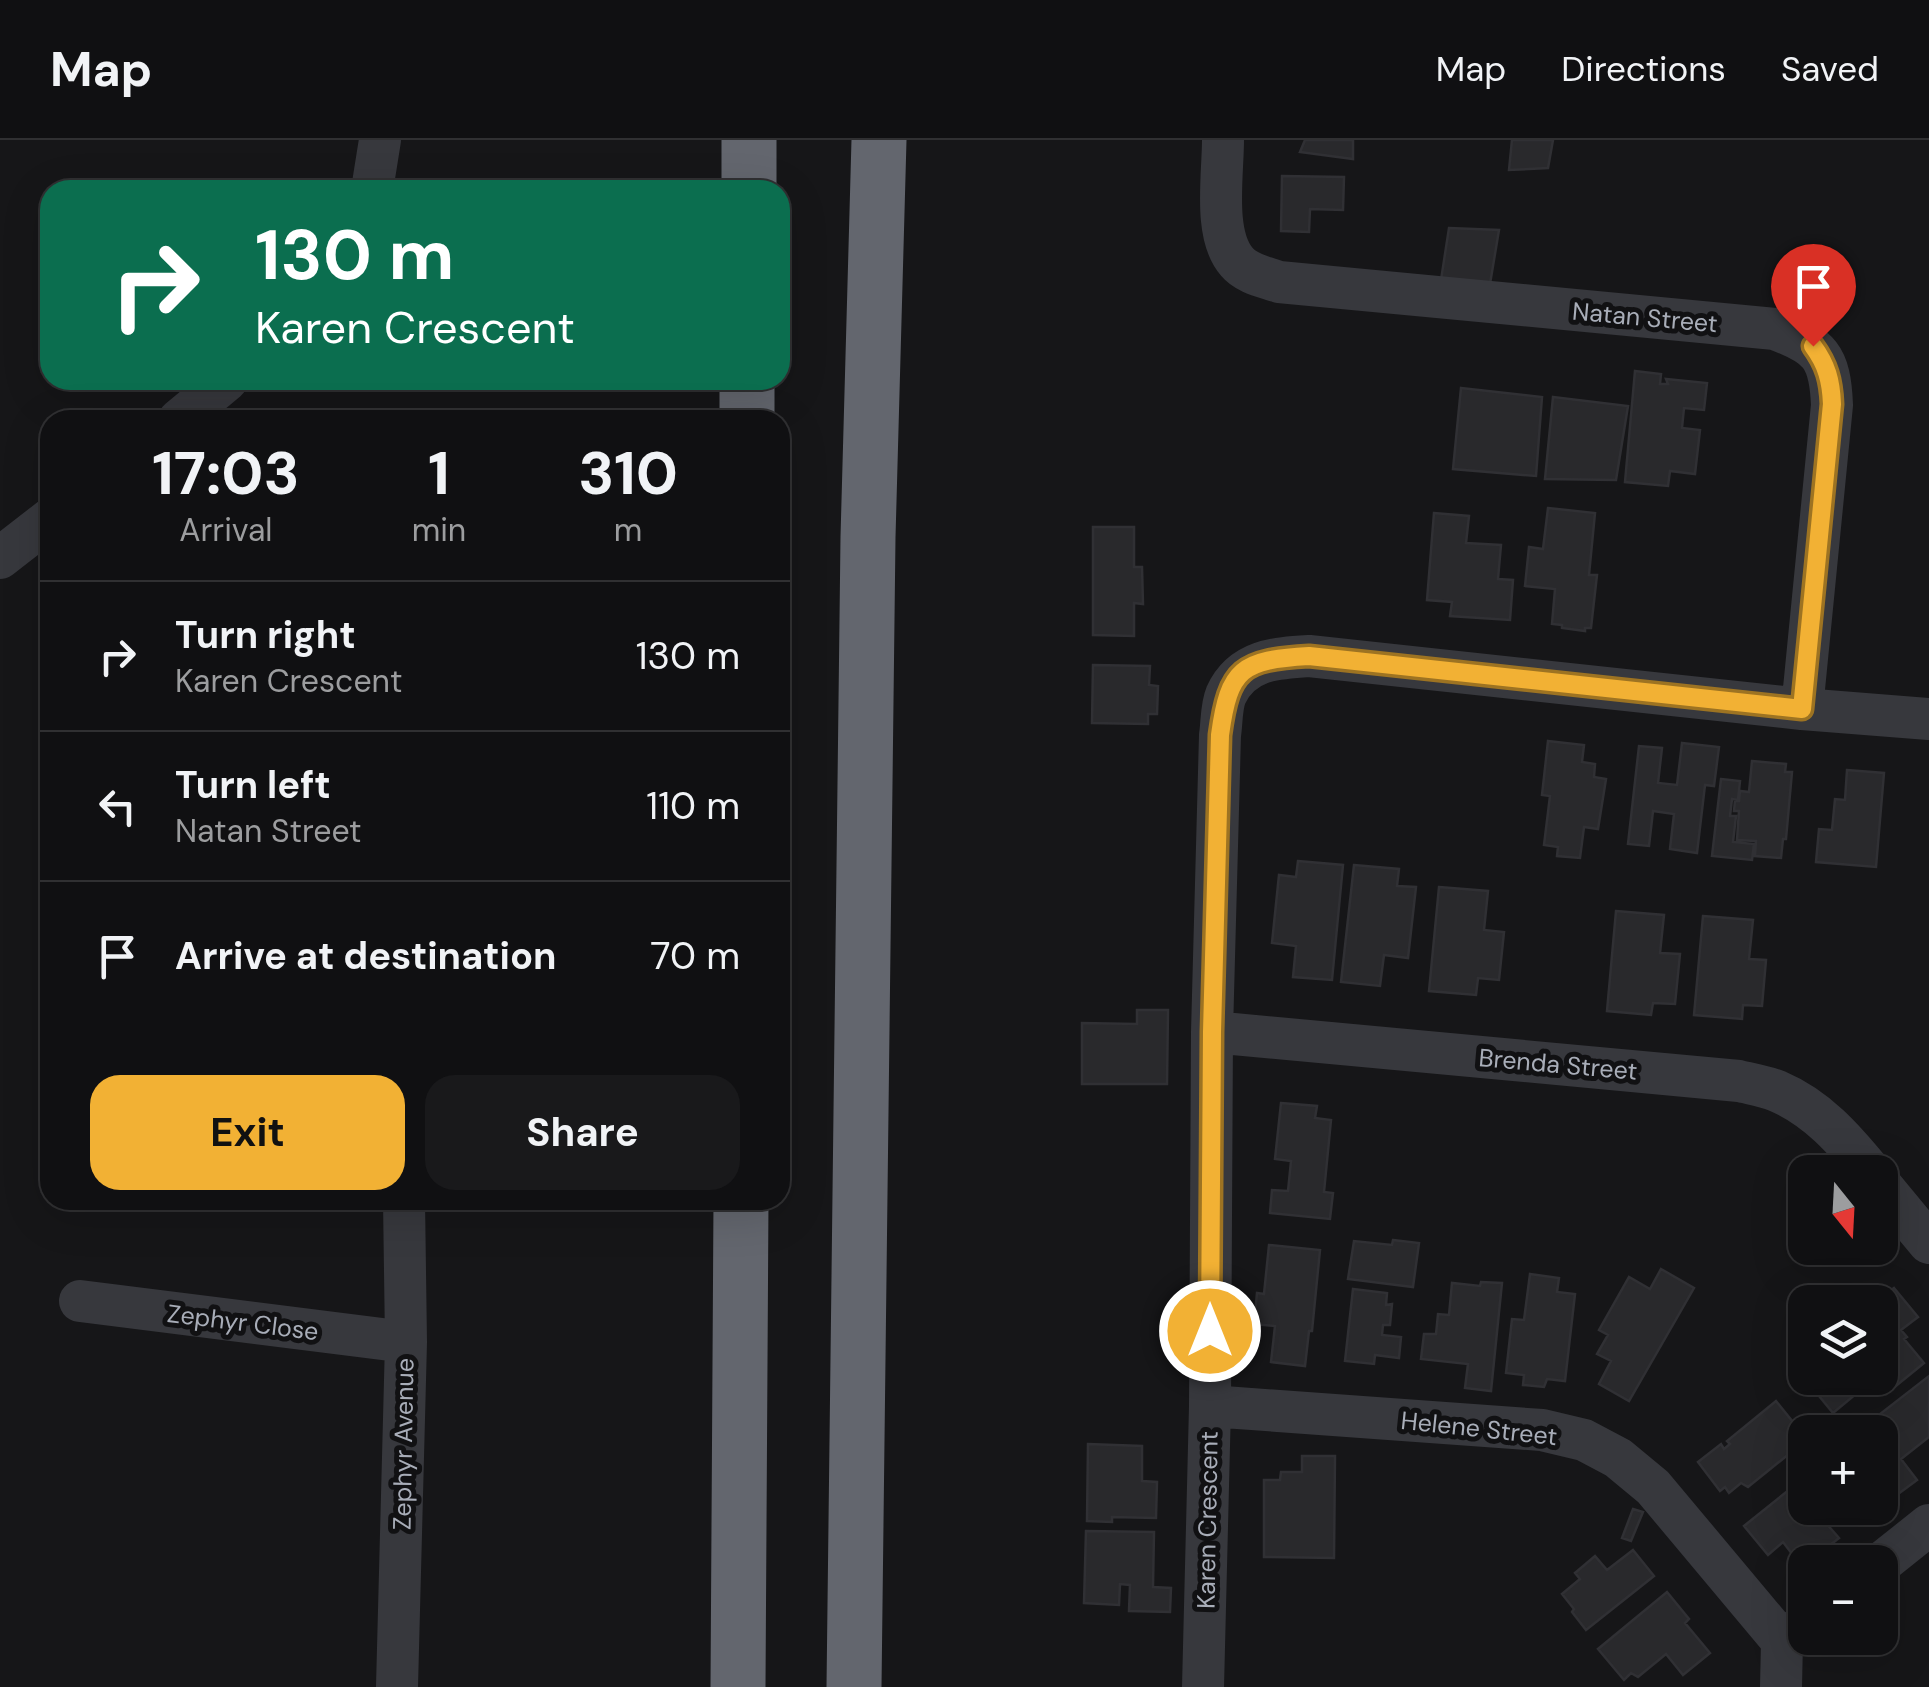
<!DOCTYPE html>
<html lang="en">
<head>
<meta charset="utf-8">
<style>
	:root { --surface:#101012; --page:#19191b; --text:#f1f3f6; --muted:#9c9d9f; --line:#303032; --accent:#f2b134 }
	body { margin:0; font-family:"DM Sans",sans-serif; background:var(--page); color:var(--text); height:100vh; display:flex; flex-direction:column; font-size:38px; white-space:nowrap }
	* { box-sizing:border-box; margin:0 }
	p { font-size:32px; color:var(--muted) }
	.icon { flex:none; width:55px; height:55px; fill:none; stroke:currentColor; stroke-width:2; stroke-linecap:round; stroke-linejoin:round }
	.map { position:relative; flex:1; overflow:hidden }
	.drawer { position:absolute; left:40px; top:270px; width:750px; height:800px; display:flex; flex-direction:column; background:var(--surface); border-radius:30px; box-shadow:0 10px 40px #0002,0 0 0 2px var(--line) }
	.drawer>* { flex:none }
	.top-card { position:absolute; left:40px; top:40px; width:750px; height:210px; border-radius:30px; box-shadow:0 10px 40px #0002,0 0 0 2px var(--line); background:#0b6e4f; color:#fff; overflow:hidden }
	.needle { width:65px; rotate:162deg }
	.fabs { position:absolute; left:1788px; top:1015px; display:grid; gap:20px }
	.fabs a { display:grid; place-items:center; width:110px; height:110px; border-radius:20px; background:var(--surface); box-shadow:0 10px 40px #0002,0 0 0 2px var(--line); font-size:50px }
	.pin { position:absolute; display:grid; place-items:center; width:85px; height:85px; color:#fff; margin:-102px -42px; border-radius:50% 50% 50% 0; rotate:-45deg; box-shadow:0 0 10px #0007 }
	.pin .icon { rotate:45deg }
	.me { position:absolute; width:110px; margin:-55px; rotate:0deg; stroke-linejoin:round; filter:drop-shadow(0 0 8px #0008) }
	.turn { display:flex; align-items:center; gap:35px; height:210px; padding:0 50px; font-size:45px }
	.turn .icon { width:130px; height:130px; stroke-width:2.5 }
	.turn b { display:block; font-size:70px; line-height:85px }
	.eta { display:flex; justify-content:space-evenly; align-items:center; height:170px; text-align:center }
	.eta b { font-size:60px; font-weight:700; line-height:70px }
	.action { display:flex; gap:20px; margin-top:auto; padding:20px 50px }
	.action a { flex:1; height:115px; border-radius:30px; background:var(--accent); color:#111; font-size:40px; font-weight:700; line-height:115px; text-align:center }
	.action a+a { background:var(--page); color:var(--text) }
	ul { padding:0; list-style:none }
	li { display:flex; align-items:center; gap:30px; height:150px; padding:0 50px; border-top:2px solid var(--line) }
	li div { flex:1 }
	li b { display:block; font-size:38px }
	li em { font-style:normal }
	header { display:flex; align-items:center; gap:60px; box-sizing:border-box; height:140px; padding:0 50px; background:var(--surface); border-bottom:2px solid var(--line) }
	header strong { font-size:48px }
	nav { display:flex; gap:55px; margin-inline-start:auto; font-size:35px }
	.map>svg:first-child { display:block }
	.building { fill:#29292c; stroke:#303034; stroke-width:2.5 }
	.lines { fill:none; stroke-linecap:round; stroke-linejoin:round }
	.minor { stroke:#37383d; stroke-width:42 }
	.highway { stroke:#63666e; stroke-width:55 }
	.route-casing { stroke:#9d7322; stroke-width:25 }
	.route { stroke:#f2b134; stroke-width:18 }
	.labels { text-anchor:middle; stroke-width:10; stroke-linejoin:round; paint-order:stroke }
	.street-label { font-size:25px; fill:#a8adb8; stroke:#111113 }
</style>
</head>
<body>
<header>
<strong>Map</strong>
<nav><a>Map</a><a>Directions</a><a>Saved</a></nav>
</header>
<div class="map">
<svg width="1929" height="1547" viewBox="0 0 1929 1547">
	<rect width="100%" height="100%" fill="#161618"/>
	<!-- building -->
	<path class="building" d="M1305,0h48v19l-53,-7z
		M1512,0h41l-5,28 -39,2z
		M1282,36l62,1 -1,33 -33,-1 -1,23 -28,-1z
		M1449,88l50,2 -11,66 -49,-3z
		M1635,231l26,3 -1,10h8l-2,-5 41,4 -3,27 -20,-2 -2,20 18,2 -5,44 -25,-3 -2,15 -43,-4z
		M1461,248l81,9 -6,79 -83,-7z
		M1553,257l75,9 -12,74 -71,-1z
		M1548,368l47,5 -6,62h8l-6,53h-6v3l-23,-3v-3l-10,-1 3,-35 -30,-3 4,-39 14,2z
		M1434,373l35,3 -3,27 35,2 -3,34 15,1 -3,40 -60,-4 2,-14 -25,-2z
		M1093,387h41v40h8l1,37 -9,-1v33l-41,-1z
		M1093,525l57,1 -1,19 9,1 -1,28h-9v10l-56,-1z
		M1548,601l36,4 -2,17 13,2 -1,13 12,2 -8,50 -14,-2 -4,31 -23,-2 1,-9 -14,-2 6,-49 -8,-1z
		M1682,603l37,4 -5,39 -9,-1 -8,68 -27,-4 4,-35 -21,-3 -4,35 -21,-2 11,-98 23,2 -4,35 19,2z
		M1752,621l34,3 -1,8h7l-6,67h-3l-2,19 -26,-2 1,-15 -19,-1 2,-29h-5l1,-10h4l1,-10 9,1z
		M1847,630l37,3 -8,94 -60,-5 3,-33 13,1 3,-31 10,1z
		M1721,639l19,2 -2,19 -6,-1 -2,17h6l-3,26 21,2 -2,16 -40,-4z
		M1298,721l45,4 -11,115 -39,-3 3,-31 -24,-3 7,-68 17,2z
		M1354,725l45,4 -2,17 19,1 -8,71 -24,-3 -4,31 -39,-4z
		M1439,747l49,4 -4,39 20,2 -5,48 -21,-2 -2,17 -47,-4z
		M1616,771l48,4 -4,38 20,1 -5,50 -22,-1 -2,12 -44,-4z
		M1703,776l50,4 -4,39 17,1 -4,46 -19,-1 -1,14 -48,-4z
		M1137,870h31l-1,74h-85v-61l55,1z
		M1281,963l36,3 -2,12 16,2 -7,72 9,1 -3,26 -60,-6 2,-23 16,1 3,-30 -16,-2z
		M1393,1100l26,3 -6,44 -65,-8 6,-38 38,4z
		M1269,1105l51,5 -8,81h-3l-4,35 -34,-4 4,-36 -21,-2 3,-31 7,1z
		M1661,1129l33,19 -65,113 -30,-17 12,-23 -14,-7 11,-19 -9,-5 30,-53 21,12z
		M1530,1134l29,4 -2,14 18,2 -10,87 -18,-2 -3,8 -21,-2 1,-10 -18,-2 6,-54 12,1z
		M1481,1142l21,1 -11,108 -26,-3 3,-24 -47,-5 3,-25h12l2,-20 11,1 3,-32 28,3z
		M1894,1148l24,29 -17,13 6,7 -3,2 20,24 -38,31 -12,-15 -41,34 -28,-34 75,-1v-76h-4z
		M1353,1149l34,4 -1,12 6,-1 -2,21h-7l-1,10 19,2 -2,21 -24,-3 -1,9 -29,-3z
		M1929,1236v61l-28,22 16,21 -23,17 -14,-17v-48h-23z
		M1776,1261l29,36v4l-57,46 -7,-4 -12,10 -4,-6 -5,4 -22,-29 23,-18 3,5 6,-5 -3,-3z
		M1088,1304l54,2v35l15,1 -1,36 -44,-1v5l-25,-1z
		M1302,1316h33l-1,102 -70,-1v-77h16l1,-8h21z
		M1805,1337v31h38l-18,14 14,16 -37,29 -19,-25 -15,13 -24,-29z
		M1633,1369l10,3 -12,29 -9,-3z
		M1086,1391l68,1 -1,55 18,1 -1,24 -41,-1 1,-26 -10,-1 -1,21 -35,-2z
		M1633,1410l21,26 -68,54 -14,-18 2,-3 -12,-15 18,-15 -5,-6 20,-17 12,14z
		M1667,1452l22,27 -4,4 25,30 -27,22 -17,-21 -28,23 -7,-4 -7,7 -26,-31z"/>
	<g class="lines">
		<!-- minor -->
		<path class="minor" d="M1223,0c0,35 -10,95 14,122 10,12 28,15 42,20l496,47c45,17 55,27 57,76l-30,304
			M372,50l8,-50
			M179,280l48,-40
			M0,418l50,-39
			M1212,892l527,49c12,3 26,5 38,10 40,17 67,48 94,81
			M1880,1044l49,59
			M80,1161l326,41
			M1210,1266l332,24 42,10 34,18 35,29 129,154
			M1880,1424l49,-39
			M397,1547l9,-345 -2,-142
			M1203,1547l7,-281 2,-374 8,-297c2,-12 1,-28 6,-40 16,-35 49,-37 83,-39l493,53 127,10
			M1781,1547l1,-46 23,-17"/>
		<!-- highway -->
		<path class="highway" d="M749,50v-50
			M747,280v-40
			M738,1547l3,-487
			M854,1547l14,-1150 11,-397"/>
	</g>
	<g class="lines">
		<defs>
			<path id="route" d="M1210,1191l2,-299 8,-297c9,-67 22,-75 89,-79l493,53 30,-305c-1,-23 -5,-39 -19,-58"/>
		</defs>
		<!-- route casing -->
		<use href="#route" class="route-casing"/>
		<!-- route -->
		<use href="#route" class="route"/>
	</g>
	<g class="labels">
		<!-- street labels -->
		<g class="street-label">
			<text transform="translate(1645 177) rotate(5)" y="9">Natan Street</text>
			<text transform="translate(1558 924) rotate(5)" y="9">Brenda Street</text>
			<text transform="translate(243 1182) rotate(7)" y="9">Zephyr Close</text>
			<text transform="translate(1479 1288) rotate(6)" y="9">Helene Street</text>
			<text transform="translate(403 1304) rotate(-89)" y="9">Zephyr Avenue</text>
			<text transform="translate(1207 1380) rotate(-89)" y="9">Karen Crescent</text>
		</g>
	</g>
</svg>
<div class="fabs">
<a><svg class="needle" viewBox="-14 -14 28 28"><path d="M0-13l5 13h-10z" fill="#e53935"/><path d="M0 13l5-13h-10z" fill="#9c9d9f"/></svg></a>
<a><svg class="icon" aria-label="layers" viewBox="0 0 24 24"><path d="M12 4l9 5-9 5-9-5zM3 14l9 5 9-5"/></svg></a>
<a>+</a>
<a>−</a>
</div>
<div class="pin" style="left:1813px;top:206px;background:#d93025"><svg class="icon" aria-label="arrive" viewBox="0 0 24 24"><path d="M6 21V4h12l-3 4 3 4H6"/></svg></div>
<svg class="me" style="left:1210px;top:1191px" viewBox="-20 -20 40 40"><circle r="17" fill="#f2b134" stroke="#fff" stroke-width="3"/><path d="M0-11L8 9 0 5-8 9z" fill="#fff"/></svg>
<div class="top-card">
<div class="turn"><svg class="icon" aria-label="right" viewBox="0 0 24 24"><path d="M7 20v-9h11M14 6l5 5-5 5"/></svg><div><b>130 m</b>Karen Crescent</div></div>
</div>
<section class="drawer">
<div class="eta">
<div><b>17:03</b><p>Arrival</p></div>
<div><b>1</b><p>min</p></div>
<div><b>310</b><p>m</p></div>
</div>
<ul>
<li><svg class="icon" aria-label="right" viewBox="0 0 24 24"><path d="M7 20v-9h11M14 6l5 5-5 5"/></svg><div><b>Turn right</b><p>Karen Crescent</p></div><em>130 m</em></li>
<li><svg class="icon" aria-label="left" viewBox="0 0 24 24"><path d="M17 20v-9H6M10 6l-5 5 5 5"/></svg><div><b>Turn left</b><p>Natan Street</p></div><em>110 m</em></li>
<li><svg class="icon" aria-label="arrive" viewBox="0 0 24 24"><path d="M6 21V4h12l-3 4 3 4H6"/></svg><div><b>Arrive at destination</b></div><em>70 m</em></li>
</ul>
<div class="action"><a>Exit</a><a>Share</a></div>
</section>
</div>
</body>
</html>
